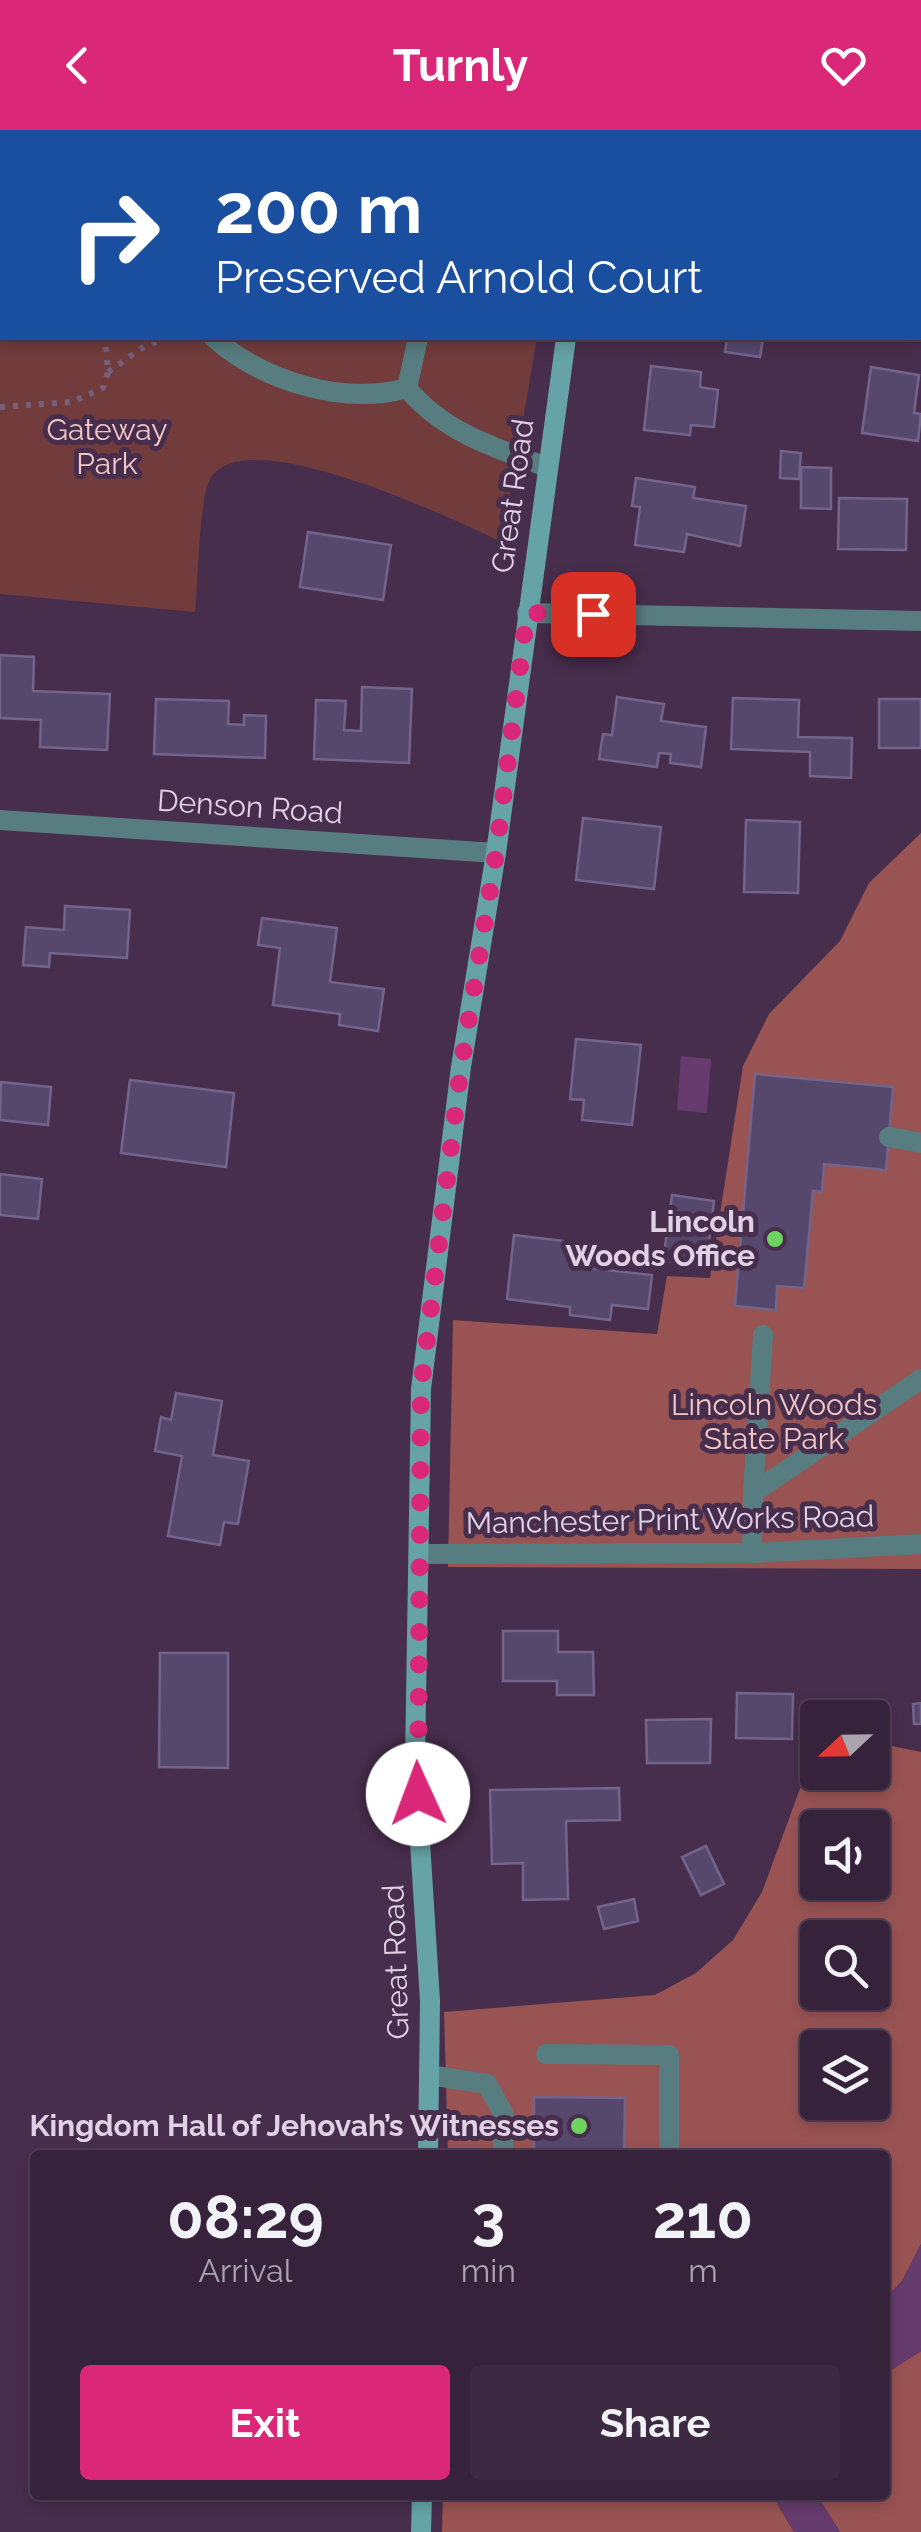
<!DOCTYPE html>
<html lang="en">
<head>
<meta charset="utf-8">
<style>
	:root { --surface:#36223a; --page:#3d2a42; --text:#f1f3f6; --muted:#aaa4af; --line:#503f54; --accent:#db2777 }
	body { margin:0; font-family:Raleway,sans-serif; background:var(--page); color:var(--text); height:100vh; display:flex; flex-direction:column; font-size:38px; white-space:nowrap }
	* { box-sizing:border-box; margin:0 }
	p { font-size:32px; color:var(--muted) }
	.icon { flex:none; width:55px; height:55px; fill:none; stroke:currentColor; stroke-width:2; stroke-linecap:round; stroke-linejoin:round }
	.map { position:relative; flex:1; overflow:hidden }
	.sheet { position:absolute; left:30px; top:2020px; width:860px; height:350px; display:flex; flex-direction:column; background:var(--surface); border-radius:10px; box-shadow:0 5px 15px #0003,0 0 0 2px var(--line) }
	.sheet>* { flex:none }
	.guide { position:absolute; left:0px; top:0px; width:922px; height:210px; box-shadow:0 5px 15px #0003,0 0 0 2px var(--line); background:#1a4fa0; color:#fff; overflow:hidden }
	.needle { width:65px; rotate:248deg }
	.controls { position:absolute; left:800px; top:1570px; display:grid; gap:20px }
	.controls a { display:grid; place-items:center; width:90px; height:90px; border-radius:10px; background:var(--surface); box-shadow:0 5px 15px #0003,0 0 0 2px var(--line); font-size:50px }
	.pin { position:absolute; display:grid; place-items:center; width:85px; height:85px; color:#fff; margin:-42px; border-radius:20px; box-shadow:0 5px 15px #0006 }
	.me { position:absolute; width:110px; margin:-55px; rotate:358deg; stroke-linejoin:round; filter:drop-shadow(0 0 8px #0008) }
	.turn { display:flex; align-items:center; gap:35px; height:210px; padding:0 50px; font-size:45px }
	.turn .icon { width:130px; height:130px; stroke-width:2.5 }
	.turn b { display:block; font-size:70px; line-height:85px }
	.eta { display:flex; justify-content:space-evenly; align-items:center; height:170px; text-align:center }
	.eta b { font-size:60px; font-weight:700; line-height:70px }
	.action { display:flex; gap:20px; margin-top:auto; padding:20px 50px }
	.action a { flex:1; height:115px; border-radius:10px; background:var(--accent); color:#fff; font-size:40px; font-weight:700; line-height:115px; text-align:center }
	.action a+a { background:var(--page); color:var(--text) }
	header { display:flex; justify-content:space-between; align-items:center; height:130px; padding:0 50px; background:var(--accent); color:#fff; font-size:45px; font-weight:700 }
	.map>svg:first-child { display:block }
	.green { fill:#723c3c }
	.forest { fill:#995353; fill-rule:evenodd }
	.water { fill:#663c6e }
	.building { fill:#56476d; stroke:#73648b; stroke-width:2.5 }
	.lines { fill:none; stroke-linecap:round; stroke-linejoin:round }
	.path { stroke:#765f7b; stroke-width:6; stroke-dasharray:5 8; stroke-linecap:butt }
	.service { stroke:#587d80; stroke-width:20 }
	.minor { stroke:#587d80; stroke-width:20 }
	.tertiary { stroke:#587d80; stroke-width:20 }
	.secondary { stroke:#66a3a7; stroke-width:20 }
	.route { stroke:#db2777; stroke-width:18; stroke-dasharray:0 32.4 }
	.poi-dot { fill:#6ed360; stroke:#482e4d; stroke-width:4 }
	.labels { text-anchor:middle; stroke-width:10; stroke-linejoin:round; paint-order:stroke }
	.park-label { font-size:30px; fill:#f1c6c4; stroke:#482e4d }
	.street-label { font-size:30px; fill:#e1d1e4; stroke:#482e4d }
	.poi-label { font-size:30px; font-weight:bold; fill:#e1d1e4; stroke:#482e4d; text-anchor:end }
</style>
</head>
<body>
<header><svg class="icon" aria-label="back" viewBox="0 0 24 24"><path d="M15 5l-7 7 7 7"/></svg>Turnly<svg class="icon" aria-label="heart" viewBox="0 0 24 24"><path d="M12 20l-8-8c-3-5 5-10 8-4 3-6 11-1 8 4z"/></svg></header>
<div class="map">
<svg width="921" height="2402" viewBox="0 0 921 2402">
	<rect width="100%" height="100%" fill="#482e4d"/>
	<!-- green -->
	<path class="green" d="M0,0h559l-557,2v206h535l-35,204c-47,-22 -263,-126 -293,-61 -10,23 -11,102 -14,131l-195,-18z"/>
	<!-- forest -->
	<path class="forest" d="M921,703v736l-473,-2 5,-247 204,14 10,-58 43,2 33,-212 26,-52 71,-73 29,-58z
		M887,1615l34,7v492l-19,37 -17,18v-144h-437l-4,-143 211,-17 41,-22 37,-33 29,-48 39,-106 16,-17 55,3 1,-26zM818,1698h54v54h-54zM818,1808h54v54h-54zM818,1918h54v54h-54z
		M921,2221v181h-81l-23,-37h68v-121z
		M443,2365h329l22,37h-352z"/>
	<!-- water -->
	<path class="water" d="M681,926l30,3 -4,54 -30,-3z
		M921,2114v107l-36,23v-75l17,-18z
		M772,2365h45l23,37h-46z"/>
	<!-- building -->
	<path class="building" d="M849,0h72v17l-1,-15z
		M727,208h36l-3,19 -35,-5z
		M651,236l50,6 -1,15 18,3 -4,37 -23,-2 -1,10 -46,-5z
		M871,237l48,8 -5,38 7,1 -3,27 -56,-8z
		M781,321l20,2 -2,26 -19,-1z
		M801,337l30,1v41l-30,-1z
		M636,348l59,9 -2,11 53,8 -6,40 -53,-12 -3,18 -49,-7 5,-38 -8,-1z
		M839,368l68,1 -1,51 -68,-1z
		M308,402l83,13 -8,55 -83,-13z
		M0,525l34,2 -1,34 77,3 -3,56 -67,-3 1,-27 -41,-2z
		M362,557l50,2 -3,74 -95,-4 2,-59 30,1 -2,29 17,1z
		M617,567l47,7 -3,17 45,6 -5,40 -31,-4 1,-9 -12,-1 -2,14 -58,-8 4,-25 9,1z
		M733,568l66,2 -1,37 54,1 -1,40 -41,-2v-24l-79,-3z
		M156,569l73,2 -1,23 16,1v-10l22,1 -1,42 -111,-4z
		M879,569h42v49h-42z
		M583,688l78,9 -7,62 -78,-9z
		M746,690l54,2 -2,71 -54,-1z
		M65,776l65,4 -3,48 -77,-5 -1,14 -26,-2 3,-38 38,3z
		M262,788l75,10 -7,54 54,7 -6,42 -39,-6 1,-11 -67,-9 7,-57 -22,-3z
		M576,909l65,6 -9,80 -50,-5 2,-20 -14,-1z
		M755,944l138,13 -7,83 -62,-6 -2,28 -9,-1 -9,97 -27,-2 -1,24 -41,-4z
		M130,950l104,13 -8,74 -105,-14z
		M1,952l50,5 -3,38 -48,-5z
		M0,1044l42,5 -4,40 -38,-4z
		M672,1065l42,6 -8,66 -43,-6z
		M514,1105l67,8 -2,24 73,8 -4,34 -36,-4 -2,15 -40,-5v-8l-63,-8z
		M176,1263l46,8 -9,54 36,6 -11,63 -14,-2 -4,23 -52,-9 14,-80 -27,-5 6,-34 10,3z
		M503,1501h55v21h35l1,43h-37v-14h-54z
		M160,1523h68v115l-69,-1z
		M737,1563l56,1 -1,45 -56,-1z
		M921,1573v21h-7l-1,-20z
		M711,1589l-1,44h-63l-1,-43z
		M619,1658l1,32 -54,1 2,78 -45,1v-37l-31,1 -2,-74z
		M706,1716l18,38 -23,11 -19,-38z
		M634,1769l4,22 -34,8 -6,-22z
		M534,1967l91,1 -1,57h-90z"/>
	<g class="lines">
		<!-- path -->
		<path class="path" d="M278,0l1,2
			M209,2l3,-2
			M108,242l34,-24 24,-10
			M0,277l72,-5 31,-14 5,-16 -3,-34"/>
		<!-- service -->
		<path class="service" d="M214,208c49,43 129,68 193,50
			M407,258c36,44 88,60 140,79
			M407,258l11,-50
			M889,1007l32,6
			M753,1363l10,-158
			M752,1423l1,-60 168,-114
			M546,1924l123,1v100
			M429,1945l58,9 16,29v42"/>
		<!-- minor -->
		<path class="minor" d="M527,483l394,8
			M0,690l496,33"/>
		<!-- tertiary -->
		<path class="tertiary" d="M419,1424l333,-1 169,-9"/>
		<!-- secondary -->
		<path class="secondary" d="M589,2v-2
			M428,2025l2,-154 -15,-239 6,-373 40,-322 35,-214 70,-515
			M421,2402l1,-37"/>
	</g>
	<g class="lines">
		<!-- route -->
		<path class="route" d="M418,1664l3,-406 40,-321 35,-213 31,-241 66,1"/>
	</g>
	<!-- markers -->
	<g class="poi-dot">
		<circle cx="775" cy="1109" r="10"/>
		<circle cx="579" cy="1996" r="10"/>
	</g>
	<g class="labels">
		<!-- park labels -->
		<g class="park-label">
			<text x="107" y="310">Gateway<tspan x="107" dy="34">Park</tspan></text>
			<text x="774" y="1285">Lincoln Woods<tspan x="774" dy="34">State Park</tspan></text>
		</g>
		<!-- street labels -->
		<g class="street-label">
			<text transform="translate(513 366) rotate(-82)" y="10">Great Road</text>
			<text transform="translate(250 677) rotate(4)" y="10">Denson Road</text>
			<text transform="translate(670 1390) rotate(-1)" y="10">Manchester Print Works Road</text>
			<text transform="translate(396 1832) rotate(-92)" y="10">Great Road</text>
		</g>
		<!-- poi labels -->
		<g class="poi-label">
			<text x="755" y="1102">Lincoln<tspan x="755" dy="34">Woods Office</tspan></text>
			<text x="559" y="2006">Kingdom Hall of Jehovah’s Witnesses</text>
		</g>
	</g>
</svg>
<div class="controls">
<a><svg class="needle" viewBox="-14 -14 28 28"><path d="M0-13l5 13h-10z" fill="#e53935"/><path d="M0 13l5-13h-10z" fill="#aaa4af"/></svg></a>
<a><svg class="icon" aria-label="sound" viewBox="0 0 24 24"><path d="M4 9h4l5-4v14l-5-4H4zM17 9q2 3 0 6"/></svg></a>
<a><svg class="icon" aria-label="search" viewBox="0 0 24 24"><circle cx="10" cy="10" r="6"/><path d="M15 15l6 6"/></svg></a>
<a><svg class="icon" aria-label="layers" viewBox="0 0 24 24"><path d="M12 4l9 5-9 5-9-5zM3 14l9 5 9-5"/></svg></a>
</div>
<div class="pin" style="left:593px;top:484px;background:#d93025"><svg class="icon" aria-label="arrive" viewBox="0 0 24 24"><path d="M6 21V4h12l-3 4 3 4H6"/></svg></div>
<svg class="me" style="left:418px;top:1664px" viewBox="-20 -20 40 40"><circle r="19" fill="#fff"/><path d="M0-13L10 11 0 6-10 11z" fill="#db2777"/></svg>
<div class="guide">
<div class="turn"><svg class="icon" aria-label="right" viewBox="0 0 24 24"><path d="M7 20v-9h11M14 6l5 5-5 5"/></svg><div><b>200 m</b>Preserved Arnold Court</div></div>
</div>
<section class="sheet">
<div class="eta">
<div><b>08:29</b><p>Arrival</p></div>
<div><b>3</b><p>min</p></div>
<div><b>210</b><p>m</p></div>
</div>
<div class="action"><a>Exit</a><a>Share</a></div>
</section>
</div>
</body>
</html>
